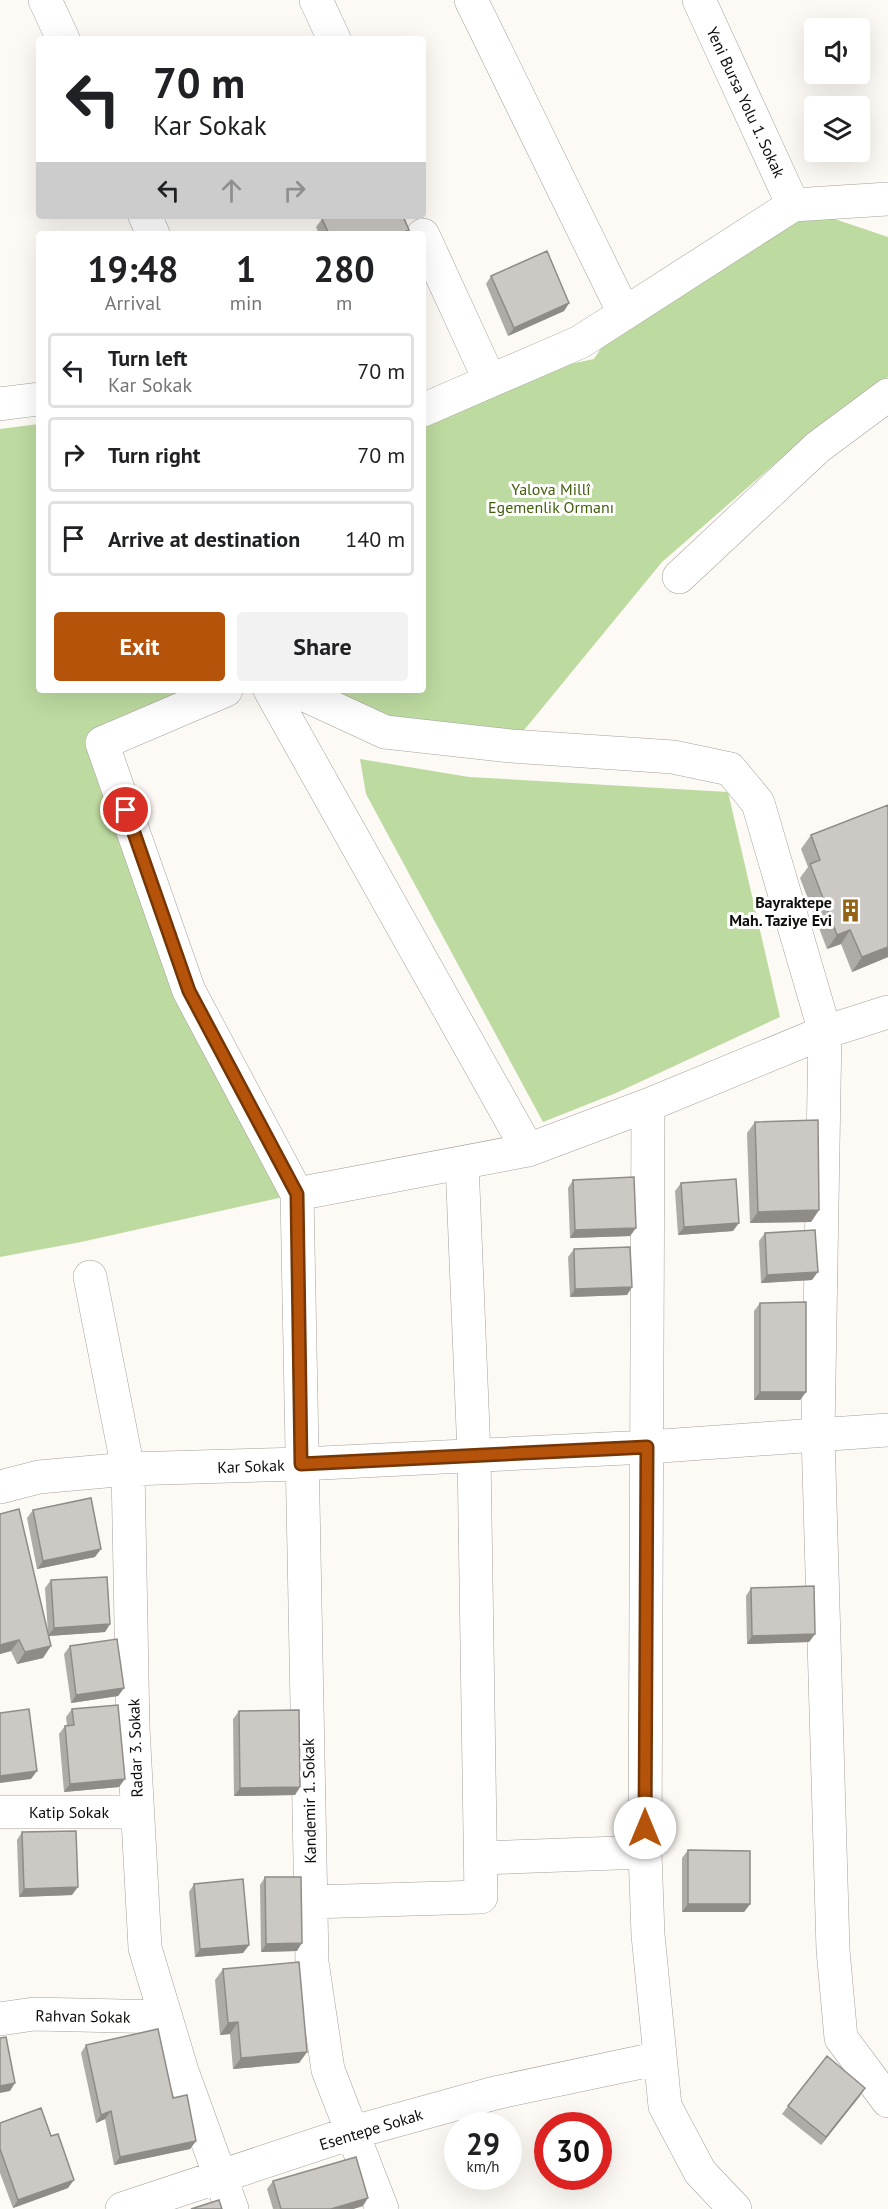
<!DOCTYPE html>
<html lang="en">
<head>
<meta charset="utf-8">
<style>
	:root { --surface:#fff; --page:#f2f2f2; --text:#202124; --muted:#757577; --line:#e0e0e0; --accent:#b45309 }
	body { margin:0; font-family:"PT Sans",sans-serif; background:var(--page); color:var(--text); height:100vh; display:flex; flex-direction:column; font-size:22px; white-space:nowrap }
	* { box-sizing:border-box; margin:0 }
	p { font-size:20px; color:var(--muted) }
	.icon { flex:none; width:33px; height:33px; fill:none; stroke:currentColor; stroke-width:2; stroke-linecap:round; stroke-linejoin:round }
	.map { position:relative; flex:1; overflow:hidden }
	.sheet { position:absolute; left:36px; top:231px; width:390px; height:462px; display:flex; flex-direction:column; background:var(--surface); border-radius:6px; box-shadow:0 6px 24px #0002 }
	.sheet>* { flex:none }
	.top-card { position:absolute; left:36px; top:36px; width:390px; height:183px; border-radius:6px; box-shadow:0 6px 24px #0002; background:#fff; color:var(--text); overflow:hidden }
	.buttons { position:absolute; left:804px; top:18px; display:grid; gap:12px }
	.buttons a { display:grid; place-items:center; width:66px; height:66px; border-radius:6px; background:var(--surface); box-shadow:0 6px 24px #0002; font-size:30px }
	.speed { position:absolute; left:444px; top:2112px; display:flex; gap:12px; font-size:30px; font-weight:700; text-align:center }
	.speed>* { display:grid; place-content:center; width:78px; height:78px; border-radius:50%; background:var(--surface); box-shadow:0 6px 24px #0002; line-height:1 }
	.speed small { font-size:15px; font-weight:400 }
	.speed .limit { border:9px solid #d22; background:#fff; color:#111 }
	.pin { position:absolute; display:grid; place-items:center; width:51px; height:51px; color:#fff; margin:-26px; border:3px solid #fff; border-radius:50%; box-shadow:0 2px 6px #0007 }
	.me { position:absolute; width:66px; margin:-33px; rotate:0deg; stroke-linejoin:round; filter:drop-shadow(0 0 4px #0008) }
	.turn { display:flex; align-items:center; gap:21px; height:126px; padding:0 18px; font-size:27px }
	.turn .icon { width:78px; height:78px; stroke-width:2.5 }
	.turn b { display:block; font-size:42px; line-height:51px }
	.lanes { display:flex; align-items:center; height:57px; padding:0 18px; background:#0003; justify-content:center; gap:30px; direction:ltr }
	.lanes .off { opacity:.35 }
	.eta { display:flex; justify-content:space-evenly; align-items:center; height:102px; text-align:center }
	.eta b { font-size:36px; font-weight:800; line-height:42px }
	.cta { display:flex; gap:12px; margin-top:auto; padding:12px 18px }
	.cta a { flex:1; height:69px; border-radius:6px; background:var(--accent); color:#fff; font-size:24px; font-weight:800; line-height:69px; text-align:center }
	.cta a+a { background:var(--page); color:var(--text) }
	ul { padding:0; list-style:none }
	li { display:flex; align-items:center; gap:18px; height:75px; margin:0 12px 9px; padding:0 6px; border:3px solid var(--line); border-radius:6px }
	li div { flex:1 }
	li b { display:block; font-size:22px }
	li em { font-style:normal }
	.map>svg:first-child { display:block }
	.green { fill:#bddaa0 }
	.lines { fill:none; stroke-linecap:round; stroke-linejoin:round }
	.minor-casing { stroke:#a5a19d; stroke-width:34 }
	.minor { stroke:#fff; stroke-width:33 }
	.wall { fill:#afaca8 }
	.shaded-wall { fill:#8f8c88 }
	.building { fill:#ccc8c3; stroke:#8f8c88; stroke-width:1.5 }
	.route-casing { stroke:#753606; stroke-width:15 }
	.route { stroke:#b45309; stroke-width:10 }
	.labels { text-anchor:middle; stroke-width:6; stroke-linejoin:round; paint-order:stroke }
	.street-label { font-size:16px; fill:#0f0d0c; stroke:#fff }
	.park-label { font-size:16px; fill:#3f5e09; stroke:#fff }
	.poi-label { font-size:16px; font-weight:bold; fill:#0f0d0c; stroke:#fff; text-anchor:end }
</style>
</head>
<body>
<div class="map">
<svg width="888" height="2209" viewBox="0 0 888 2209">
	<rect width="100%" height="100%" fill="#fdf9f4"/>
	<!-- green -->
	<path class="green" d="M793,205l95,32v140l-103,78 -123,107 -151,184 -126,-14 -91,-42h129v-280l67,-29 104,-22 30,-46z
		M39,424v266h187l-123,52 86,249 108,203 -216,48 -81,15v-828z
		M360,759l109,18 259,15 52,225 -164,76 -73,29 -177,-328z"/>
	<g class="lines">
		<defs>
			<path id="minor" d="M45,0l18,39
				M316,0l18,39
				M471,0l153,313
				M699,0l94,205
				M145,216l8,18
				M423,235l67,146
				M0,404l39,-5
				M423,410l157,-68 213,-137 95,-6
				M679,577l139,-130 70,-52
				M226,690l-124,53 87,248 108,203 15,768 16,108 54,139
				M270,690l258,460
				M294,690l91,42 126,14 162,11 57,12 28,34 67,229 -7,402 15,516 8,88 47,63
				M648,1105l-3,747 3,83 17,171 35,66 35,37
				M297,1194l231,-44 120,-45 177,-73 63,-20
				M90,1277l38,192 5,259 12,220 37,123 50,138
				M0,1487l39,-10 89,-8 173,-5 346,-17 241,-17
				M0,1812h137
				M480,1858l165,-6
				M311,1902l170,-5 -7,-443 -12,-291
				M0,2019l34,-5 132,3
				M122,2209l232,-77 141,-39 165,-35"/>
		</defs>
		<!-- minor casing -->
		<use href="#minor" class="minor-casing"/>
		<!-- minor -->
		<use href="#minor" class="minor"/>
	</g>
	<!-- wall -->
	<path class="wall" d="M322,219l84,15h-87l-3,-7z
		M491,276l78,27 -5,8 -56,25 -22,-52z
		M811,835l77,122 -36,15 -11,-28 -14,5 -27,-71 8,-11 -7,-18z
		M755,1122l64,88 -8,12 -61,1 -3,-90z
		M573,1180l63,48 -6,8 -60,2 -2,-50z
		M681,1183l52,48 -55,4 -3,-44z
		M765,1233l47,47 -51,3 -2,-42z
		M574,1249l58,38 -5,8 -57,2 -2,-40z
		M760,1303l46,89 -6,8h-46v-89z
		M33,1510l62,47 -58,12 -10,-51z
		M0,1514l48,119 -3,-45 6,-8 59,44 -5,8 -56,4 -6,22 -26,6 -6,-13 -11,3z
		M751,1588l64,46 -6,8 -62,2 -1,-48z
		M70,1646l54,42 -6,8 -47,7 -7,-49z
		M72,1709l47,78 -55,5 -5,-58 6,-8h2l-1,-9z
		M239,1711l61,76 -5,8 -61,1 -1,-77z
		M22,1832l50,63 -53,2 -2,-57z
		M688,1850l62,54 -6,8h-62v-54z
		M265,1877l32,74 -36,1 -1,-67z
		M194,1884l55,61 -6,8 -48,4 -6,-65z
		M223,1969l84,83 -8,11 -66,6 -3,-35 -10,1 -5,-55z
		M86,2045l87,53 23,43 -6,8 -76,16 -9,-46 -9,4 -15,-70z
		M865,2088l-44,57 -39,-31 6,-8z
		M0,2123l68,65 -55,20 -13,-35z
		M273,2181l90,25 -10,3h-80l-6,-20z"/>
	<!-- shaded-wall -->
	<path class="shaded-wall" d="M569,303l-5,8 -56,25 6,-8z
		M850,930l-9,14 -14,5 10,-14z
		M888,947v10l-36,15 10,-15z
		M819,1210l-8,12 -61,1 8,-11z
		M739,1223l-6,8 -55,4 6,-8z
		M636,1228l-6,8 -60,2 5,-8z
		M818,1272l-6,8 -51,3 6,-8z
		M632,1287l-5,8 -57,2 5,-8z
		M760,1392h46l-6,8h-46z
		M101,1549l-6,8 -58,12 6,-8z
		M110,1624l-5,8 -57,4 6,-8z
		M815,1634l-6,8 -62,2 5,-8z
		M19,1640l-8,11 -11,3v-9z
		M51,1646l-8,12 -26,6 8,-12z
		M124,1688l-6,8 -47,7 5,-8z
		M37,1771l-6,8 -31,4v-7z
		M125,1779l-6,8 -55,5 6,-8z
		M300,1787l-5,8 -61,1 6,-8z
		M78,1887l-6,8 -53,2 5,-8z
		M688,1904h62l-6,8h-62z
		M302,1943l-5,8 -36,1 5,-8z
		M249,1945l-6,8 -48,4 5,-8z
		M238,2022l-8,12 -10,1 8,-12z
		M307,2052l-8,11 -66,6 8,-11z
		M15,2083l-5,8 -10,2v-7z
		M865,2088l-5,8 -39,49 5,-8z
		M111,2111l-6,8 -9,4 5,-8z
		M196,2141l-6,8 -76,16 6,-8z
		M74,2180l-6,8 -55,20 5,-8z
		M368,2198l-5,8 -10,3h-22z"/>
	<!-- building -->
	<path class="building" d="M329,216h74l6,14 -9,4h-71l-7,-15z
		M547,251l22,52 -55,25 -23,-52z
		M888,805v142l-26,10 -12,-27 -13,5 -27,-71 10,-4 -9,-25z
		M818,1120l1,90 -61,2 -3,-90z
		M634,1177l2,51 -61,2 -2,-50z
		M736,1179l3,44 -55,4 -3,-44z
		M815,1230l3,42 -51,3 -2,-42z
		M630,1247l2,40 -57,2 -1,-40z
		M806,1302v90h-46v-89z
		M91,1498l10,51 -58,12 -10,-51z
		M19,1509l32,137 -26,6 -6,-12 -19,5v-131z
		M107,1577l3,47 -56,4 -3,-48z
		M814,1586l1,48 -63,2 -1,-48z
		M117,1639l7,49 -48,7 -6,-49z
		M118,1705l7,74 -55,5 -5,-58 9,-1 -2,-16z
		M29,1709l8,62 -37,5v-63z
		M299,1710l1,77 -60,1 -1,-77z
		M76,1831l2,56 -54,2 -2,-57z
		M688,1850l62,1v53h-62z
		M265,1877h36l1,66 -36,1z
		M243,1879l6,66 -49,4 -6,-65z
		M299,1962l8,90 -66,6 -3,-36 -10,1 -5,-54z
		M158,2029l15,69 14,-3 9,46 -76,16 -9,-46 -10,4 -15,-70z
		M6,2037l9,46 -15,3v-48z
		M827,2056l38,32 -39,49 -38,-31z
		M41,2108l10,28 7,-2 16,46 -56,20 -18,-51v-26z
		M356,2157l12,41 -37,11h-50l-8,-28z
		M219,2200l3,9h-31z"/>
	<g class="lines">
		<defs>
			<path id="route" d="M126,810l63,181 108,203 4,270 346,-17 -2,381"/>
		</defs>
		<!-- route casing -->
		<use href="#route" class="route-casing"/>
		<!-- route -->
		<use href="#route" class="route"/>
	</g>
	<!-- icons -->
	<defs>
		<symbol id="building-bare" viewBox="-9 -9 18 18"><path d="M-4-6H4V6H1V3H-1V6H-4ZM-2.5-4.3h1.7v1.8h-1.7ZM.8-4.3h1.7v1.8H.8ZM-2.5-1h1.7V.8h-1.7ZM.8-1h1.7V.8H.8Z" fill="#956315" stroke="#fff" stroke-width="2.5" paint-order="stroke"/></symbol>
	</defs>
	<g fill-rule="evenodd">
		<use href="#building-bare" x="834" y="894" width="33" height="33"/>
	</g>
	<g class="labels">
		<!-- street labels -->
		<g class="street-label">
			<text transform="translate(746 102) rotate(65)" y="6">Yeni Bursa Yolu 1. Sokak</text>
			<text transform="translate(251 1466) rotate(-2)" y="6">Kar Sokak</text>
			<text transform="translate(135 1748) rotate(-92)" y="6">Radar 3. Sokak</text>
			<text transform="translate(309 1801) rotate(-91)" y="6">Kandemir 1. Sokak</text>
			<text x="69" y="1818">Katip Sokak</text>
			<text transform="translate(83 2016) rotate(1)" y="6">Rahvan Sokak</text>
			<text transform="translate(371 2129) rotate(-17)" y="6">Esentepe Sokak</text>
		</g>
		<!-- park labels -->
		<g class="park-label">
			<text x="551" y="495">Yalova Millî<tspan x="551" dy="18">Egemenlik Ormanı</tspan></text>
		</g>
		<!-- poi labels -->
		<g class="poi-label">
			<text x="832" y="908">Bayraktepe<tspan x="832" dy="18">Mah. Taziye Evi</tspan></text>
		</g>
	</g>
</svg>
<div class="buttons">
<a><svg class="icon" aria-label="sound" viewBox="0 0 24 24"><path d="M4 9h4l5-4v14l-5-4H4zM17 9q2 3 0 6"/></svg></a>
<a><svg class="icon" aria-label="layers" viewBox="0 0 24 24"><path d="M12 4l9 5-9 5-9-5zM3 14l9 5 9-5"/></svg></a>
</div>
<div class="speed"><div>29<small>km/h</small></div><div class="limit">30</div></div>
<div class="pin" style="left:126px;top:810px;background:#d93025"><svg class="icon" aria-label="arrive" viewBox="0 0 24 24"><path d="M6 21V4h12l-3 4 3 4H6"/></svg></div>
<svg class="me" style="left:645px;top:1828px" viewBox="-20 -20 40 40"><circle r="19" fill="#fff"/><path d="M0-13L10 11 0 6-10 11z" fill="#b45309"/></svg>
<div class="top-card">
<div class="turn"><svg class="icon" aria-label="left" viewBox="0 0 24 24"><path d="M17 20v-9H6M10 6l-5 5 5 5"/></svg><div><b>70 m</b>Kar Sokak</div></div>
<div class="lanes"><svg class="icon" aria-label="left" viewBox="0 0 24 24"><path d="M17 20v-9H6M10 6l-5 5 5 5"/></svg><svg class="icon off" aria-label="ahead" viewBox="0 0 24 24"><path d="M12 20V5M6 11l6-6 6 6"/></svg><svg class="icon off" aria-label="right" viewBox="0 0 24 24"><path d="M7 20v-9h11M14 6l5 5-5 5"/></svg></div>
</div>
<section class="sheet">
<div class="eta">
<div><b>19:48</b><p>Arrival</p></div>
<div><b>1</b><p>min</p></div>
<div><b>280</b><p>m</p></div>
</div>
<ul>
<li><svg class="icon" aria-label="left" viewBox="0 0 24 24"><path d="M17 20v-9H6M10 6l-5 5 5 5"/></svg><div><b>Turn left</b><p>Kar Sokak</p></div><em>70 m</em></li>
<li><svg class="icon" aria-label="right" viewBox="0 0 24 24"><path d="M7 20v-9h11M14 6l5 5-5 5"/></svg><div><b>Turn right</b></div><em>70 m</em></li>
<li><svg class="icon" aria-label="arrive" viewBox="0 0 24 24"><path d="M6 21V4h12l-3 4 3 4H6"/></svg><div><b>Arrive at destination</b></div><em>140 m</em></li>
</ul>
<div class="cta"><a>Exit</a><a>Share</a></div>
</section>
</div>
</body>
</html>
